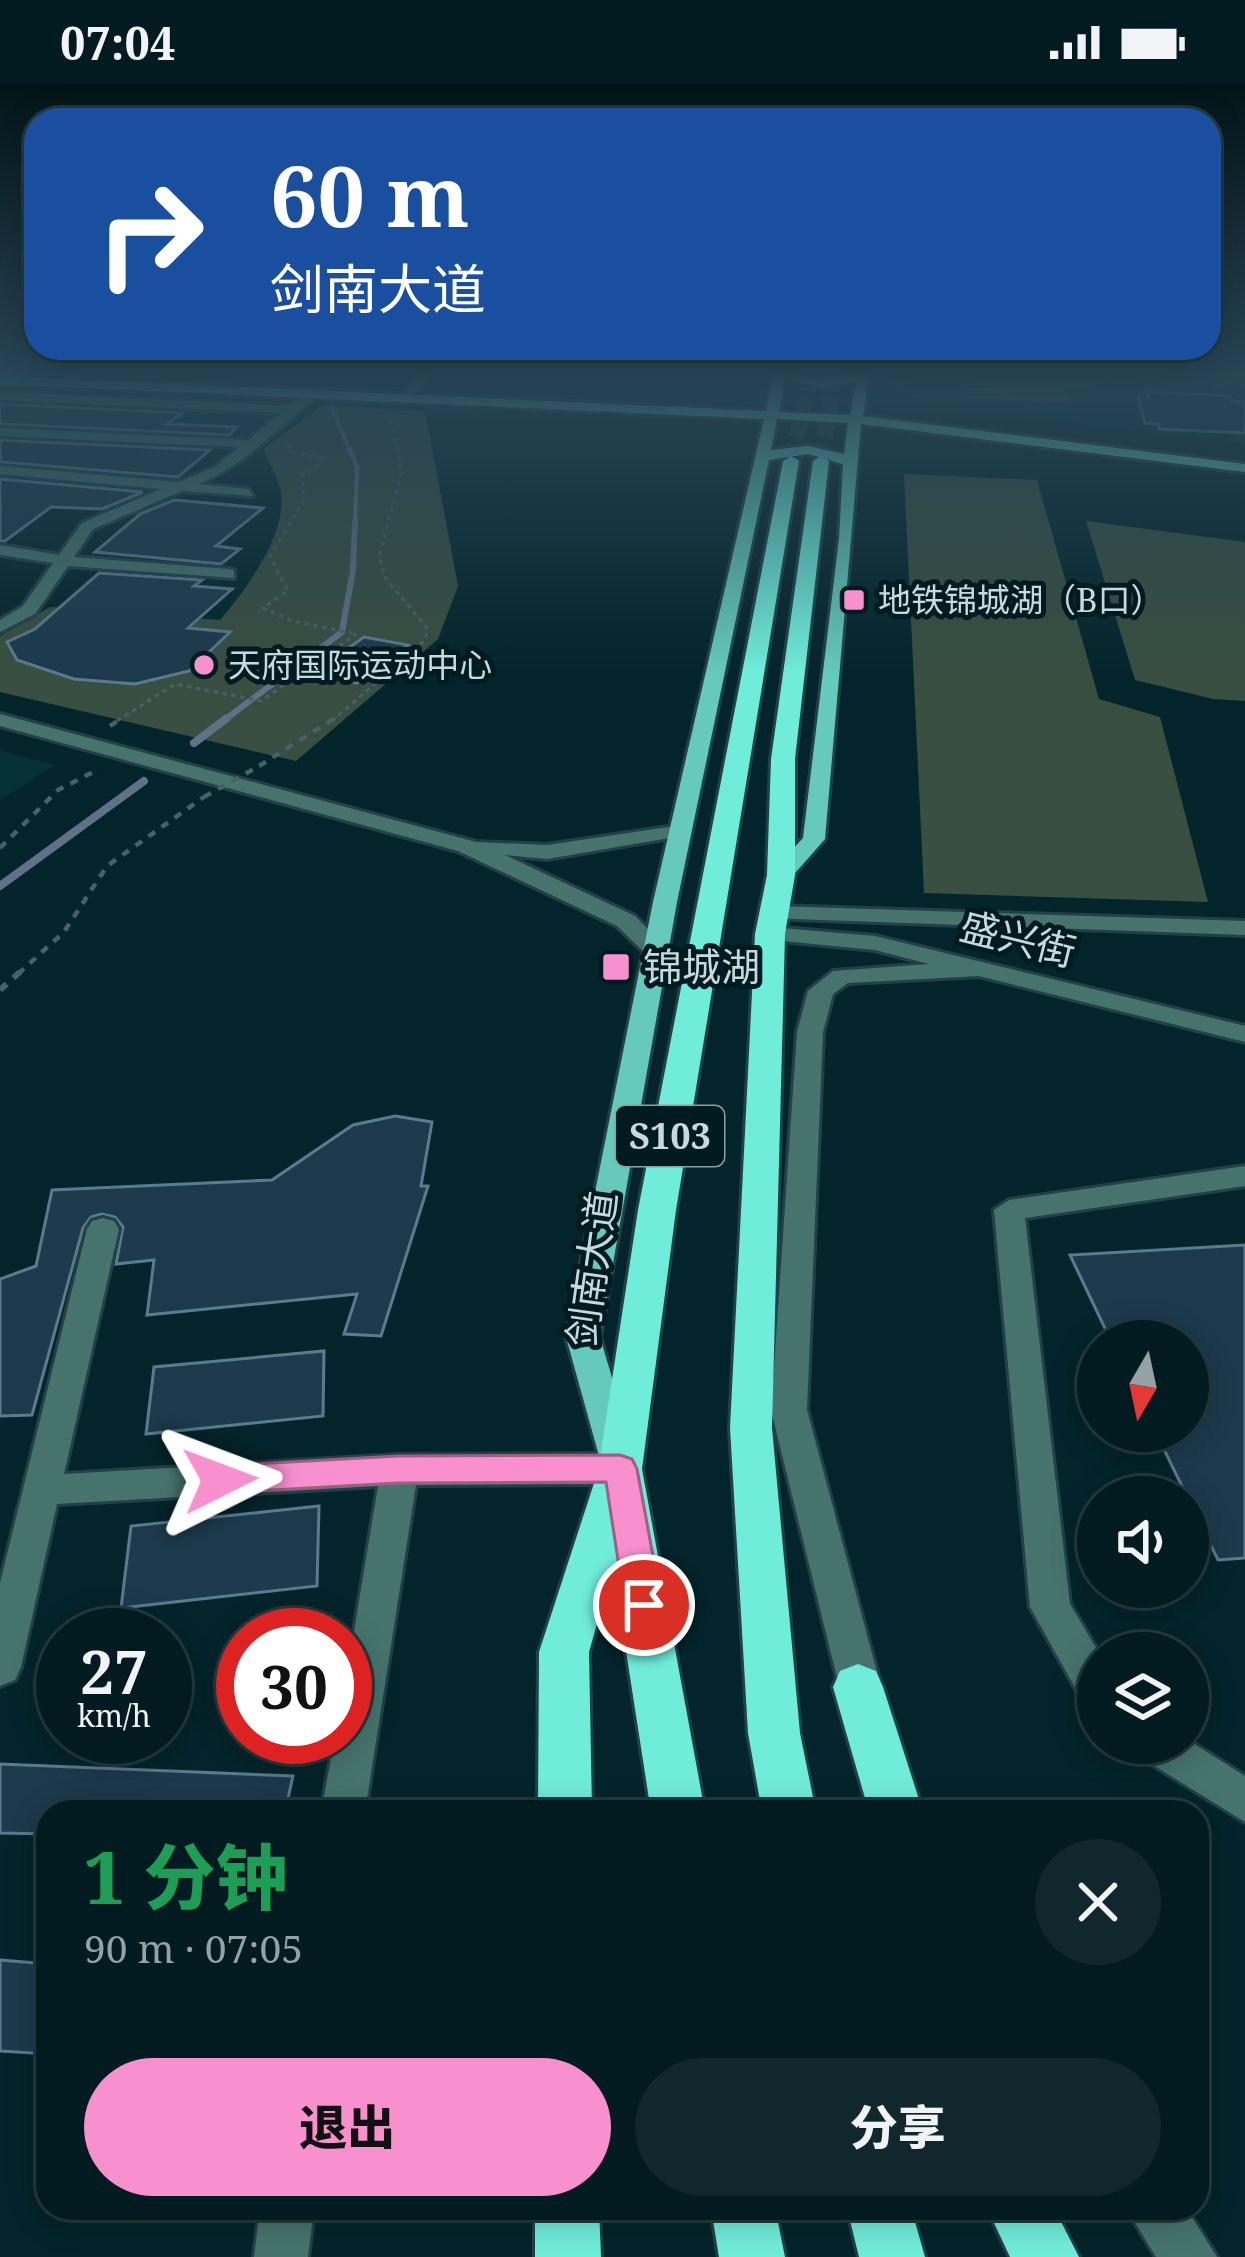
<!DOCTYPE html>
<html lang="zh">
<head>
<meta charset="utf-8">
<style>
	:root { --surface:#021b20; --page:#10282d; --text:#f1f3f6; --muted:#96a1a5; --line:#23393e; --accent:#f790cd }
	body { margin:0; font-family:"Noto Serif","Noto Sans SC",serif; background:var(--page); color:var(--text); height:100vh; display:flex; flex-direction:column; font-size:45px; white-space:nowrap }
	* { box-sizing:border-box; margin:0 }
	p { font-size:39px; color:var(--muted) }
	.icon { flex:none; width:66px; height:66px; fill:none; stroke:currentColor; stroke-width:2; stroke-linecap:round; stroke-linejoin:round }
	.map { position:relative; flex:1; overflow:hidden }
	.sheet { position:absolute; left:36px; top:1716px; width:1173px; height:420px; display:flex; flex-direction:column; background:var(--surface); border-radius:36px; box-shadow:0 6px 30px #0003,0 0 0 3px var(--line) }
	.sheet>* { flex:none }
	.banner { position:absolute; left:24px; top:24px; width:1197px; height:252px; border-radius:36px; box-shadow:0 6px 30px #0003,0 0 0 3px var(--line); background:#1a4fa0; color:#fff; overflow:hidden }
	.needle { width:78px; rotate:189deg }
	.buttons { position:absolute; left:1077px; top:1236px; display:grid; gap:24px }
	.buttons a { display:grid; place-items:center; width:132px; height:132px; border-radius:50%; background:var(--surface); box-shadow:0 6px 30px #0003,0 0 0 3px var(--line); font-size:60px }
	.speed { position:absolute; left:36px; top:1524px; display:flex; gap:24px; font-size:60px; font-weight:700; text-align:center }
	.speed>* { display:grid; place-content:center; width:156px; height:156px; border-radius:50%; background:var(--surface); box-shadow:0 6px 30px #0003,0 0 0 3px var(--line); line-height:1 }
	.speed small { font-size:30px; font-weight:400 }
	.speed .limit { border:18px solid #d22; background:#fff; color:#111 }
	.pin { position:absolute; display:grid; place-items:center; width:102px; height:102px; color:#fff; margin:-51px; border:6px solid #fff; border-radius:50%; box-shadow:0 3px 12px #0007 }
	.me { position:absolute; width:132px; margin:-66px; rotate:87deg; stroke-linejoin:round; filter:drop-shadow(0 0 9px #0008) }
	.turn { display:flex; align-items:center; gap:42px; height:252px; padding:0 48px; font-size:54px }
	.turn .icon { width:156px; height:156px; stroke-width:2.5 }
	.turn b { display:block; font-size:84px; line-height:102px }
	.round { display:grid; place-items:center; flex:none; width:126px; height:126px; border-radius:63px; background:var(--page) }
	.headline { display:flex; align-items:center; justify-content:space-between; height:204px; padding:0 48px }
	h1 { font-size:72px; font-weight:800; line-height:90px; color:#1e9e55 }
	.action { display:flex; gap:24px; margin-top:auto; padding:24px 48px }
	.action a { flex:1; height:138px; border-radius:72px; background:var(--accent); color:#111; font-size:48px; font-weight:800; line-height:138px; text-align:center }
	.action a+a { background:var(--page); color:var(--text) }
	.status { display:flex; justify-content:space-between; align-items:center; height:84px; padding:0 60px; background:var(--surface); direction:ltr }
	.status svg { height:33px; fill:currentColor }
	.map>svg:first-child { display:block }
	.built { fill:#053036 }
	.green { fill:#384e40 }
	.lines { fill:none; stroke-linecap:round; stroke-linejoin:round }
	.stream-far2 { stroke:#607086; stroke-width:4.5 }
	.stream-far1 { stroke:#607086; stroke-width:6 }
	.stream { stroke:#607086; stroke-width:8 }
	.building { fill:#1c3a4c; stroke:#5a7a8e; stroke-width:3 }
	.highway-tunnel { stroke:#203f45; stroke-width:16; stroke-dasharray:16 8; stroke-linecap:butt }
	.minor-casing { stroke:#224147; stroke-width:6 }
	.major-casing { stroke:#224147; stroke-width:6 }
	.highway-casing { stroke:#224147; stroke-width:6 }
	.path-far2 { stroke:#456267; stroke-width:3; stroke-dasharray:4.5 4.5; stroke-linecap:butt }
	.path-far1 { stroke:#456267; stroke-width:4.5; stroke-dasharray:8 8; stroke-linecap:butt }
	.path { stroke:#456267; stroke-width:6; stroke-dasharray:9 9; stroke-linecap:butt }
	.minor { fill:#46746d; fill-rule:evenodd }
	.major { fill:#65cabb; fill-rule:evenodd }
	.highway { fill:#70ecdb; fill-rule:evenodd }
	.path-bridge { stroke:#456267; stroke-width:4.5; stroke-dasharray:8 8; stroke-linecap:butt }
	.route { fill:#f790cd; stroke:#a15e85; stroke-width:3 }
	.poi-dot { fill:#f790cd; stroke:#001b20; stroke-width:4.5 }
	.labels { text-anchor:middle; stroke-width:10; stroke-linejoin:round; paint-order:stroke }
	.far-poi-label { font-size:33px; fill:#c5dade; stroke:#001b20; text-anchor:start }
	.shield { fill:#001b20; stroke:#8aa1a5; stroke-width:3 }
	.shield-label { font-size:36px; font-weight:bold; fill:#c5dade }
	.street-label { font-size:39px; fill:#c5dade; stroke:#001b20 }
	.poi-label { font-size:39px; fill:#c5dade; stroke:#001b20; text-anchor:start }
</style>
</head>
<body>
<div class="status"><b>07:04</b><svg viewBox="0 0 49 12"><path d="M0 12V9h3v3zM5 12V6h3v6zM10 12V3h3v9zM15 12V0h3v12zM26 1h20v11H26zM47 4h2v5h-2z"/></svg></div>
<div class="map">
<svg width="1245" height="2173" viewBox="0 0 1245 2173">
	<rect width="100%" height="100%" fill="#03242a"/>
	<!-- built -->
	<path class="built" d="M894,287h351v72l-307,-36 -46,-19z
		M0,305l284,13 -43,39 -241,-12z
		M0,666l55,15 -55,35z"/>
	<!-- green -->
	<path class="green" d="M917,287h202l1,3 -27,12 -33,4 7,2 2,10 -105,-4v-10h33l-48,-12 -1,6 -32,-2z
		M1132,287h113v15l-109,-4z
		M323,321l102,6 33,175 -20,53 -142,122 -296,-69v-56l50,-29 170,13c25,-29 67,-86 61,-127 -2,-14 -13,-31 -18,-44z
		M904,390l133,6 62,219 61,18 48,185 -284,-9z
		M1086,437l159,21v159l-32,-2 -78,-19z"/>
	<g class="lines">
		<!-- stream-far2 -->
		<path class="stream-far2" d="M326,287l3,7
			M332,324l25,59 -2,58"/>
		<!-- stream-far1 -->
		<path class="stream-far1" d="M223,637l119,-89 11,-62 2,-48"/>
		<!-- stream -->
		<path class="stream" d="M194,659l33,-25
			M0,802l144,-105"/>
	</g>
	<!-- building -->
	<path class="building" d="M1148,308l82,4 2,5 13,1v31l-86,-4 -1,-5 -13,-1 -7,-26h11z
		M0,320l182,9 -15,11 70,3 -8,8 -229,-11z
		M0,356l210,10 -32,27 -178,-15z
		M0,395l143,13 -41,17 -51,-2 -46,34h-5z
		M174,416l89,8 -47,38 24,3 -19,15 -126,-12 45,-38z
		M99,489l103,7 -8,6 38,3 -44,39 42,4 -41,39 -54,13 -61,-5 -57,-19 -10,-18 28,-13z
		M364,553l44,8 -51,38 -45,-9z
		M395,1032l37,6 -11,64h7l-47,150 -37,-2 13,-40 -210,21 7,-55 -38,4 7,-37 -8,-10 -13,-3 -11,3 -8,11 -51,187 -32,1v-137l36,-13 16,-76 220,-10 81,-55z
		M1245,1161v313l-27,2 -63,-129h33v-90h-77l-41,-86z
		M324,1267l-1,65 -177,18 8,-67z
		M319,1422l-2,80 -196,22 10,-82z
		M0,1680l293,12 -8,36h-237v22l-48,-1z
		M0,1876l48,4v90l-48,-3z"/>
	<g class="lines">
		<!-- highway-tunnel -->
		<path class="highway-tunnel" d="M791,377l19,-85
			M821,377l13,-85"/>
		<defs>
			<path id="minor" d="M422,287h13l-21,22h-8z
				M312,306l4,7c-37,31 -72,68 -117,87l49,5 5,7 -71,-5 -89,38 -19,28 154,12 6,1v8l-166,-12 -33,48 -35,18v-12l23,-14 30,-43 -53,-8v-10l59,10 23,-32 79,-34 -161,-15v-8l179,16 36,-15 24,-20 -239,-11v-8l248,12 33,-27 -281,-13v-8l290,14z
				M0,630l476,128 71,3 142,-21 3,5 -11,7 -134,23 -42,-4 130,61 34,34 -4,5h-18l-30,-29 -159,-75 -458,-125z
				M775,822l470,15v14l-479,-17v-10z
				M770,843l105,9 370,90v16l-266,-66 -131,7 -15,11 -10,38 -16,378 79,296 -6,14 -15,5 -15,-5 -6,-14 -73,-296 26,-378 11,-41 25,-20 96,-7 -54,-14 -114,-11 -3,-5z
				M1245,1082v20l-220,32 45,386 29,49 -1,55 -15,-6 -53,-95 -36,-397 15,-10z
				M103,1134l11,3 5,8 -55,245 335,-19 221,-1 13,5 5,10 -5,10 -13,5 -204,1 -51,327h-44l14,-75h10v-51l33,-200 -321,18 -36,163 -6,13 -15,6v-103l87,-354 5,-8z
				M1188,1656l57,36v46l-105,-65 -6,-14z
				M260,2124h54l-6,49h-54z
				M1126,2124h60l31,49h-61z"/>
			<path id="major" d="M774,287l47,9 49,-9 -7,45 382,48v8l-384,-48 -36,415 -36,41 -8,2 -12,-7 34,-37 36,-299 4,-75 -35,-10 -39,6 -92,442 -77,435 35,119 -5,10 -13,5 -13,-5 -5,-10 -33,-119 87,-435 111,-483 -764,-35v-8l766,35zM785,295l36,8 35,-5 -6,33 -71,-3zM777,335l71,4 -4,31 -36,-8 -37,4z"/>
			<path id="highway" d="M791,372l8,5 -123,749 -34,259 63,343h-54l-38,-245 -24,85 3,160h-54l1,-160 59,-181 40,-261 145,-749z
				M821,372l8,5 -34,298v116l-10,59 -13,494 28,305 16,79h-54l-14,-79 -18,-305 25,-494 12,-59 4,-116 42,-298z
				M858,1580l18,7 7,16 40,125h-54l-36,-125 7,-16z
				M535,2124h64l2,49h-66z
				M711,2124h64l10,49h-66z
				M847,2124h64l14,49h-66z
				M987,2124h67l25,49h-69z"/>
		</defs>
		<!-- minor casing -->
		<use href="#minor" class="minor-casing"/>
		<!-- major casing -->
		<use href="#major" class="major-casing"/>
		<!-- highway casing -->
		<use href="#highway" class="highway-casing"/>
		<!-- path-far2 -->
		<path class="path-far2" d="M286,361l7,7 28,6 -3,7 -15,7v30l-33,54 18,35 -25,17 30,13 63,13
			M117,637l58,-37 86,17 95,-67
			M332,637l92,-80 4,-12 -42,-50 -7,-22 23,-86 -12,-56"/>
		<!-- path-far1 -->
		<path class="path-far1" d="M110,642l12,-8
			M259,682l76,-48
			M0,764l58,-58 41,-21
			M18,890l46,-42 43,-66 97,-69"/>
		<!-- path -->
		<path class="path" d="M0,906l21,-19"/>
		<!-- minor -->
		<use href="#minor" class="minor"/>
		<!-- major -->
		<use href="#major" class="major"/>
		<!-- highway -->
		<use href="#highway" class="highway"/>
		<!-- path-bridge -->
		<path class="path-bridge" d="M204,713l55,-31"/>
	</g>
	<!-- sky -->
	<linearGradient id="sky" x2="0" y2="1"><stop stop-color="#021417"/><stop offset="0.49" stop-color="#284555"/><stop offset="1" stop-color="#284555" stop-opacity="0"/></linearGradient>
	<rect width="1245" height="591" fill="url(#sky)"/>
	<!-- route -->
	<path class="route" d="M620,1371l12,4 5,10 25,136 -6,11 -12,5 -13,-5 -6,-11 -19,-123 -208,1 -178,10 -12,-4 -5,-9 5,-10 12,-4 178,-10z"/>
	<!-- markers -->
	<g class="poi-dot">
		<rect x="842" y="504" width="24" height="24" rx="6"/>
		<circle cx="204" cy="581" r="12"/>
		<rect x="601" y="868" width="30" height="30" rx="6"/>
	</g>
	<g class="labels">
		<!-- far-poi labels -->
		<g class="far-poi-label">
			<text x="878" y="528">地铁锦城湖（B口）</text>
			<text x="228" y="593">天府国际运动中心</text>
		</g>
		<!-- shield labels -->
		<rect class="shield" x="616" y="1022" width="108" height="60" rx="9"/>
		<g class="shield-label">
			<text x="670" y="1065">S103</text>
		</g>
		<!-- street labels -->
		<g class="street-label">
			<text transform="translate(1018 855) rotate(14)" y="14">盛兴街</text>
			<text transform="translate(592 1185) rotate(-82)" y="14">剑南大道</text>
		</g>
		<!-- poi labels -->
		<g class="poi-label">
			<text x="643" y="897">锦城湖</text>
		</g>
	</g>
</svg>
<div class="buttons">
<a><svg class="needle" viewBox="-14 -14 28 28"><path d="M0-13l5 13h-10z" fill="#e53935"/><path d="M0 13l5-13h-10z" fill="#96a1a5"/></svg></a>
<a><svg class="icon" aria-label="sound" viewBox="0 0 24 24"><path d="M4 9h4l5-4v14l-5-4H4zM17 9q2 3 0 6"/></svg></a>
<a><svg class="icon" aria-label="layers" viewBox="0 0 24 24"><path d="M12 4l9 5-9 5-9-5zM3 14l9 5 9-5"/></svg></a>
</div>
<div class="speed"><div>27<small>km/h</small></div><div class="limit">30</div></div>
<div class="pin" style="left:644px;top:1521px;background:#d93025"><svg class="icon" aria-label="arrive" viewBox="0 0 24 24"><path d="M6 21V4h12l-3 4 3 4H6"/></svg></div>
<svg class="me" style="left:220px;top:1396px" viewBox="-20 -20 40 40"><path d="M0-17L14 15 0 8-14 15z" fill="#f790cd" stroke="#fff" stroke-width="4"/></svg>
<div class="banner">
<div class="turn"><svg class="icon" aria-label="right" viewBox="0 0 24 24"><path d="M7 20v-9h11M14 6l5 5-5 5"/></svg><div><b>60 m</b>剑南大道</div></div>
</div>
<section class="sheet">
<div class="headline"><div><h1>1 分钟</h1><p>90 m · 07:05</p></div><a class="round"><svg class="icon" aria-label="close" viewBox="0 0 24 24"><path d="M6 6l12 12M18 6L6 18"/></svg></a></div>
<div class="action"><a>退出</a><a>分享</a></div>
</section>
</div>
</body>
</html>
